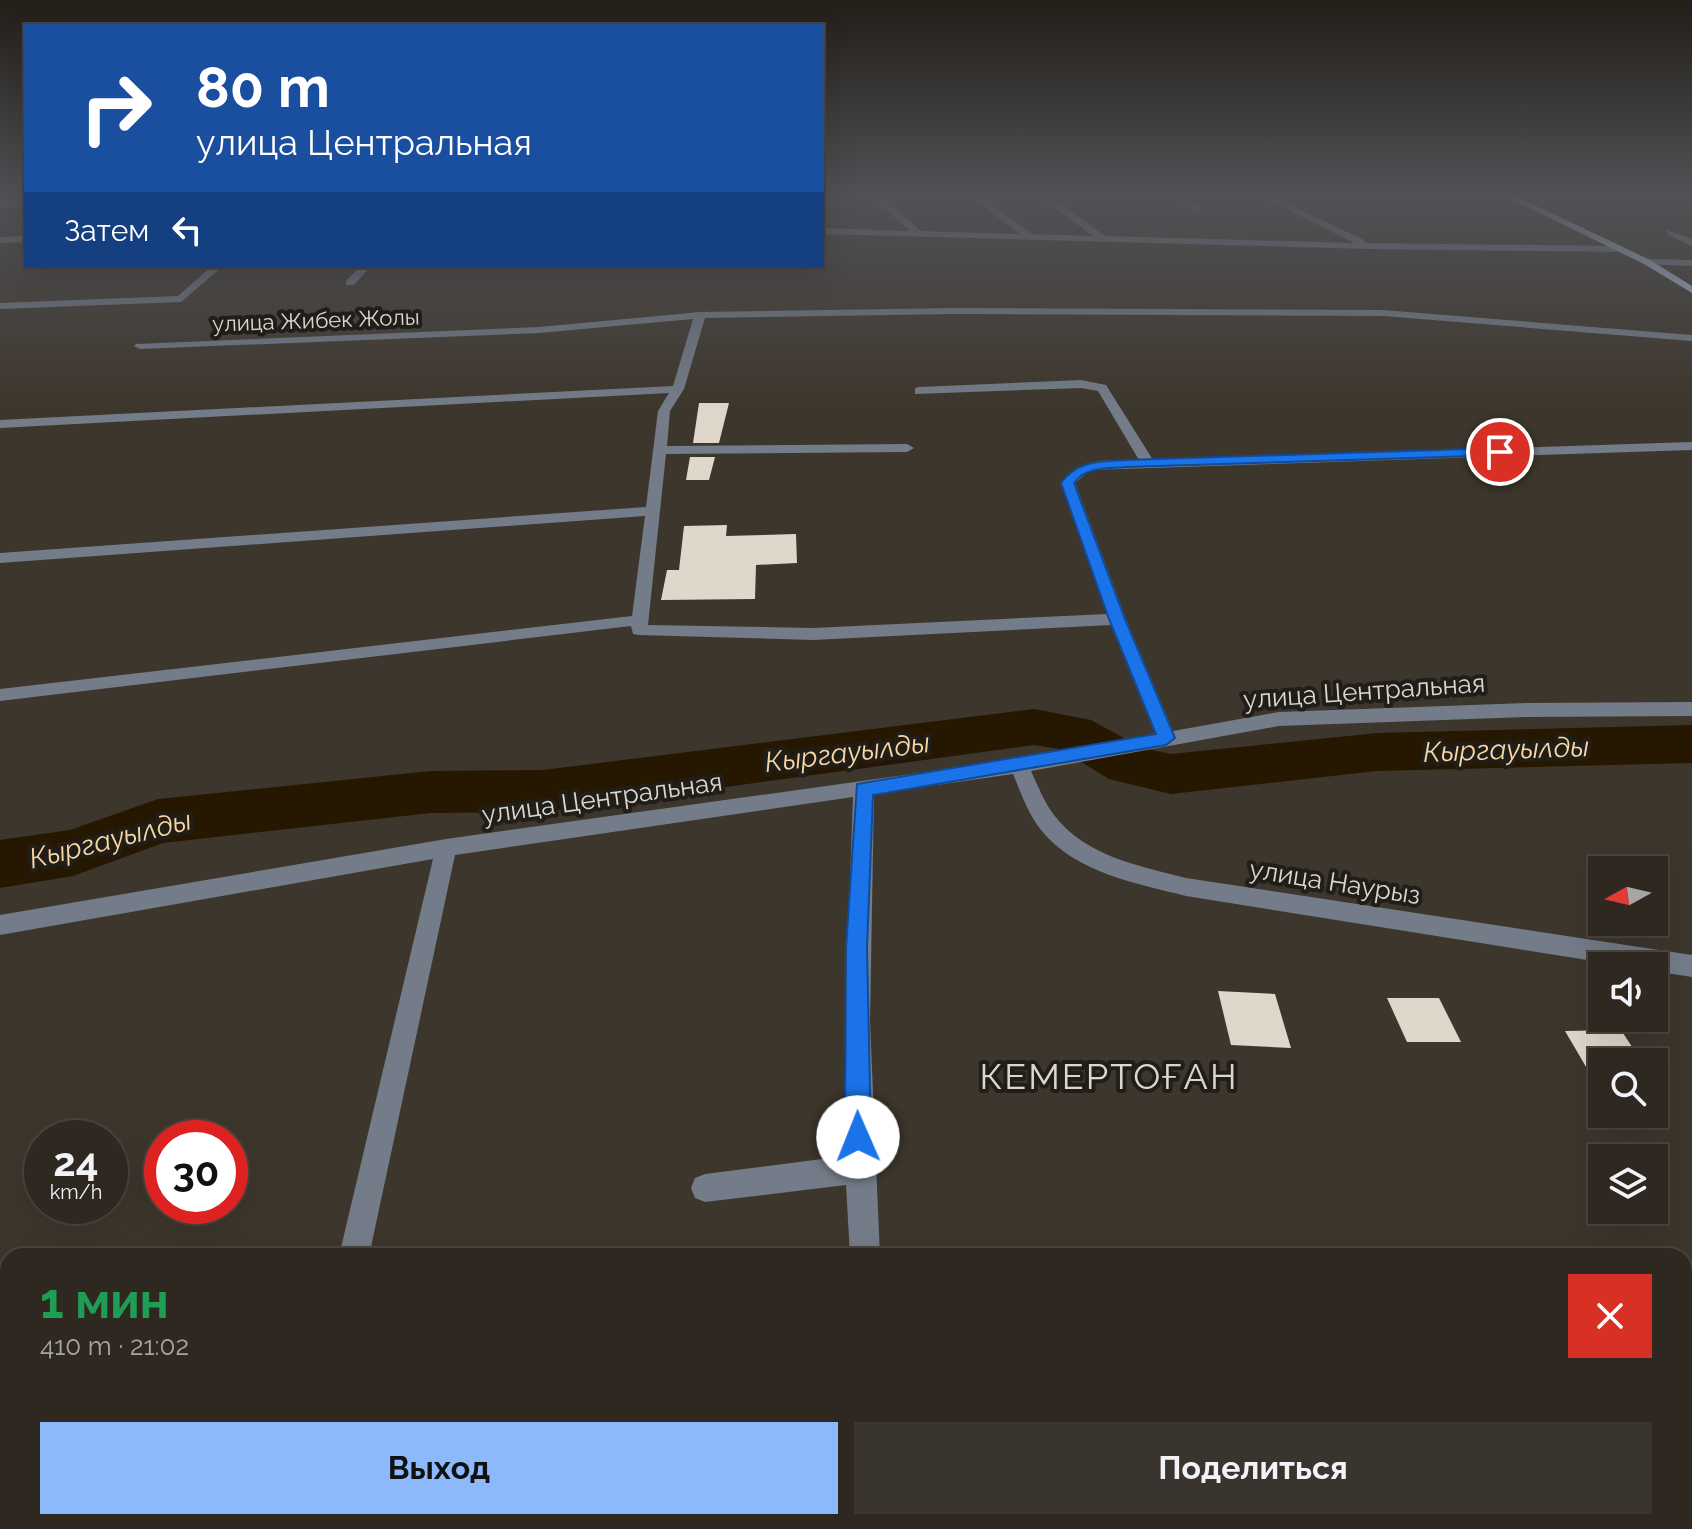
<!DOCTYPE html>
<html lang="ru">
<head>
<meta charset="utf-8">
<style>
	:root { --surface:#2e2821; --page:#3a342e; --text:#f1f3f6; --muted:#a7a6a5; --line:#49443f; --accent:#8bb9fc }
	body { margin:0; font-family:Raleway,sans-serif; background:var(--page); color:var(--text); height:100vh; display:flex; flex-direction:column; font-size:30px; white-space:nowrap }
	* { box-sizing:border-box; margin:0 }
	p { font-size:26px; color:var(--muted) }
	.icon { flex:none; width:44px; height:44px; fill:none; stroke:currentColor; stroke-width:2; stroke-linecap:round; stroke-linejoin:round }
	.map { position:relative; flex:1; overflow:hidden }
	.panel { position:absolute; left:0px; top:1248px; width:1692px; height:282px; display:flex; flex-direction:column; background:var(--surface); border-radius:24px 24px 0 0; box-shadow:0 8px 32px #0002,0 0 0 2px var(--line) }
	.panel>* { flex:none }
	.top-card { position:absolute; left:24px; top:24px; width:800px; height:244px; border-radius:0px; box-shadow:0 8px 32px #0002,0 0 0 2px var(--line); background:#1a4fa0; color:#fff; overflow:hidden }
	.needle { width:52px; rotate:262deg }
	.tools { position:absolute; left:1588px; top:856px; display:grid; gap:16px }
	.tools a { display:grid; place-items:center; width:80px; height:80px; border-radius:0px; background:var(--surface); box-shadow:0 8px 32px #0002,0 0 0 2px var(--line); font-size:40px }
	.speed { position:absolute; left:24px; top:1120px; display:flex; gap:16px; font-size:40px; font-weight:700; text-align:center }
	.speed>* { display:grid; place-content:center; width:104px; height:104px; border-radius:50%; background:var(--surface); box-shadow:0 8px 32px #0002,0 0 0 2px var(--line); line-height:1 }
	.speed small { font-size:20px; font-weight:400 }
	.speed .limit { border:12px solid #d22; background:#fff; color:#111 }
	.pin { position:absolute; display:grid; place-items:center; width:68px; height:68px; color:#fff; margin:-34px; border:4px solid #fff; border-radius:50%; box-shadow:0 2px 8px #0007 }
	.me { position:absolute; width:88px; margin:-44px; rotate:359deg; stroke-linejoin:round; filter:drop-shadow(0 0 6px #0008) }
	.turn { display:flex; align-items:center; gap:28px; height:168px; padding:0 40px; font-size:36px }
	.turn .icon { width:104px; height:104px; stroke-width:2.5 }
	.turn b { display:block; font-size:56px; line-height:68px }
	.then { display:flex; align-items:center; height:76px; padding:0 40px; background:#0003; gap:16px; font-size:30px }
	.round { display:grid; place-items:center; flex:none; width:84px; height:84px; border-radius:0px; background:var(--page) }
	.summary { display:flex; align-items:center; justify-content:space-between; height:136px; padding:0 40px }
	h1 { font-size:48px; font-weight:700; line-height:60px; color:#1e9e55 }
	.action { display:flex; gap:16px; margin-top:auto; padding:16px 40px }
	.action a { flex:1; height:92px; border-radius:0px; background:var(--accent); color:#111; font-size:32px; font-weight:700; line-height:92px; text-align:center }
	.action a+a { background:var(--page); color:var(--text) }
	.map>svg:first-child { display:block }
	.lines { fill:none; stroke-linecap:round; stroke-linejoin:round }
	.river { fill:#261700; fill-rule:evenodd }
	.building { fill:#dfd7ca }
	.minor { fill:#737c88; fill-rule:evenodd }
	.major { fill:#adbfd8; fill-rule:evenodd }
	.route { fill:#1a73e8; stroke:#114b97; stroke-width:2 }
	.labels { text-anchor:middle; stroke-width:8; stroke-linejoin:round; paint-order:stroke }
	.far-street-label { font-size:22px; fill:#dad6d0; stroke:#211e19 }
	.street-label { font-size:26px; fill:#dad6d0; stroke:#211e19 }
	.water-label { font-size:28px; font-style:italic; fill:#f9d7a3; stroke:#211e19 }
	.near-quarter-label { font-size:36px; letter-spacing:2px; fill:#dad6d0; stroke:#211e19 }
</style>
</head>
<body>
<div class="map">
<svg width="1692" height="1529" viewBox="0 0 1692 1529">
	<rect width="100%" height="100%" fill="#3d362c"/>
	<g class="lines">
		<!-- river -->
		<path class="river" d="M1034,709l57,11 51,28 29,6 206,-21 315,-8v38l-315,8 -206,23 -62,-15 -49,-30 -26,-4 -491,67 -112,1 -268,30 -90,33 -73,12v-48l70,-10 88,-31 273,-28 112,-1z"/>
	</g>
	<!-- building -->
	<path class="building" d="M699,403h30l-10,40h-26z
		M690,457h25l-6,23h-23z
		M727,525l-1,11 70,-2 1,29 -41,2 -1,34 -94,1 6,-30h12l5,-44z
		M1218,991l57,3 16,54 -60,-3z
		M1387,998h52l22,44h-54z
		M1621,1030l21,32h-40v32l-37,-63z"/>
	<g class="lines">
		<!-- minor -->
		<path class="minor" d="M869,194h9l43,37 99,3 -52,-40h10l54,40 61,2 -56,-42h10l58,42 250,7 -99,-49h11l97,46 1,3 255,3 5,3 -5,3 -251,-3 -547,-15v-6l88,3z
			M1168,194h11l24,15 -7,2z
			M26,200v6l-26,1v-6z
			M1667,230l25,9v7l-25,-12z
			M26,236v6l-26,1v-6z
			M1647,259l45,1v6l-48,-2z
			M212,266h11l-42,36 -181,7v-6l178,-7z
			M361,266h10l-17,19h-8v-4z
			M955,308l428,2 309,25v6l-309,-25 -428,-2 -250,4 -21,71 -14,22 -3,35 240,-2 7,4 -7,4 -241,2 -18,171 165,3 294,-14 -46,-131c18,-27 48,-22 78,-23l-41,-69 -17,-3 -166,6v-6l4,-1 162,-7 25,5 47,75 539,-18v8l-602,20 -15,13 51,136 47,112 106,-19 247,-9 166,-1v14l-166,1 -247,9 -248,45c7,15 13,31 23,44 31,41 85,51 132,63l506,77v22l-38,-6v-5h-29l-439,-70c-51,-13 -110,-23 -145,-66 -13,-16 -20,-37 -28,-56l-139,20 -4,228 10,234h-30l-4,-71 -141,17 -10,-4 -4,-10 4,-10 10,-4 141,-18 -1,-134 8,-225 -398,58 -86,401h-30l94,-397 -433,76v-20l446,-76 573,-80 136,-25 -44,-109 -298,15 -174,-5 -6,-1 -2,-8 -631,75v-12l632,-73 13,-100 -645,47v-10l646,-46 12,-96 11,-18 -669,35v-8l673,-34 20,-67 -154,14 -399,16 -6,-3 2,-2 403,-17 161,-15z
			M276,1522h36l-2,7h-36z
			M868,1522h36l1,7h-36z"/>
		<!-- major -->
		<path class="major" d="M1501,194h11l138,66 42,26v7l-48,-29z"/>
	</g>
	<!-- sky -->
	<linearGradient id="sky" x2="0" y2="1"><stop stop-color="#221e18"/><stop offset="0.48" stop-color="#515256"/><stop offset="1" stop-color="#515256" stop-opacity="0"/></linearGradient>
	<rect width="1692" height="408" fill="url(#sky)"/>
	<!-- route -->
	<path class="route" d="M1500,448l5,1v6l-379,12c-19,2 -40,-1 -52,16l51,136 50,119 -9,7 -293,50 -6,153 4,189 -4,9 -9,4 -9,-4 -4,-9 1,-189 11,-164 299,-50 -47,-115 -48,-136c17,-23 38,-21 65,-23z"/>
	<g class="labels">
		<!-- far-street labels -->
		<g class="far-street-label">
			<text transform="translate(316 320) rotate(-2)" y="8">улица Жибек Жолы</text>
		</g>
		<!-- street labels -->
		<g class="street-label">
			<text transform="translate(1364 691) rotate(-4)" y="9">улица Центральная</text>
			<text transform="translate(602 798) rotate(-8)" y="9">улица Центральная</text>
			<text transform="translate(1335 882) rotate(9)" y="9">улица Наурыз</text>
		</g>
		<!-- water labels -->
		<g class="water-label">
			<text transform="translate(1506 749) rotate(-2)" y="10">Кыргауылды</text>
			<text transform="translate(847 752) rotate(-7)" y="10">Кыргауылды</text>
			<text transform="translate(110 839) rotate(-14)" y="10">Кыргауылды</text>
		</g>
		<!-- near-quarter labels -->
		<g class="near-quarter-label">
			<text x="1109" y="1089">КЕМЕРТОҒАН</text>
		</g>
	</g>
</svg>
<div class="tools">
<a><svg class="needle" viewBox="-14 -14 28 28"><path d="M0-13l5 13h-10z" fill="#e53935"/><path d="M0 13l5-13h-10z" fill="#a7a6a5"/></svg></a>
<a><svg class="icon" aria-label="sound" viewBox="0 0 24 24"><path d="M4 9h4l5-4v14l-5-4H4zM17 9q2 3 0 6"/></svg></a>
<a><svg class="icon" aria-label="search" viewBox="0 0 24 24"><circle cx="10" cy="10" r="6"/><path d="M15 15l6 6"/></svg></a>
<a><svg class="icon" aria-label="layers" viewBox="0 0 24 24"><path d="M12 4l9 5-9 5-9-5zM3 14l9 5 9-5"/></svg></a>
</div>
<div class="speed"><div>24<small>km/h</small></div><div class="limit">30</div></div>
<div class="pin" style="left:1500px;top:452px;background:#d93025"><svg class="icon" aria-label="arrive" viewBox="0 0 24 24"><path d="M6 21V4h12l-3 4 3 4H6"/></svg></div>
<svg class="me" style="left:858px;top:1137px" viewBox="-20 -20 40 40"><circle r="19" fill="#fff"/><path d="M0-13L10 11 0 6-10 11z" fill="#1a73e8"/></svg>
<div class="top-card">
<div class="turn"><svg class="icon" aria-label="right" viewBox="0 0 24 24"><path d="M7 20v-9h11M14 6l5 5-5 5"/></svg><div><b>80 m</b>улица Центральная</div></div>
<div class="then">Затем<svg class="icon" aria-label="left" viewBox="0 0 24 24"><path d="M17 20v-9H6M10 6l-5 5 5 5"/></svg></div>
</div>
<section class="panel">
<div class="summary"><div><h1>1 мин</h1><p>410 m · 21:02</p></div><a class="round" style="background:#d93025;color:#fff"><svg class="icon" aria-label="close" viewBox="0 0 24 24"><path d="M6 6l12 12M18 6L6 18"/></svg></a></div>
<div class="action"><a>Выход</a><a>Поделиться</a></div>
</section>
</div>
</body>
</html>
